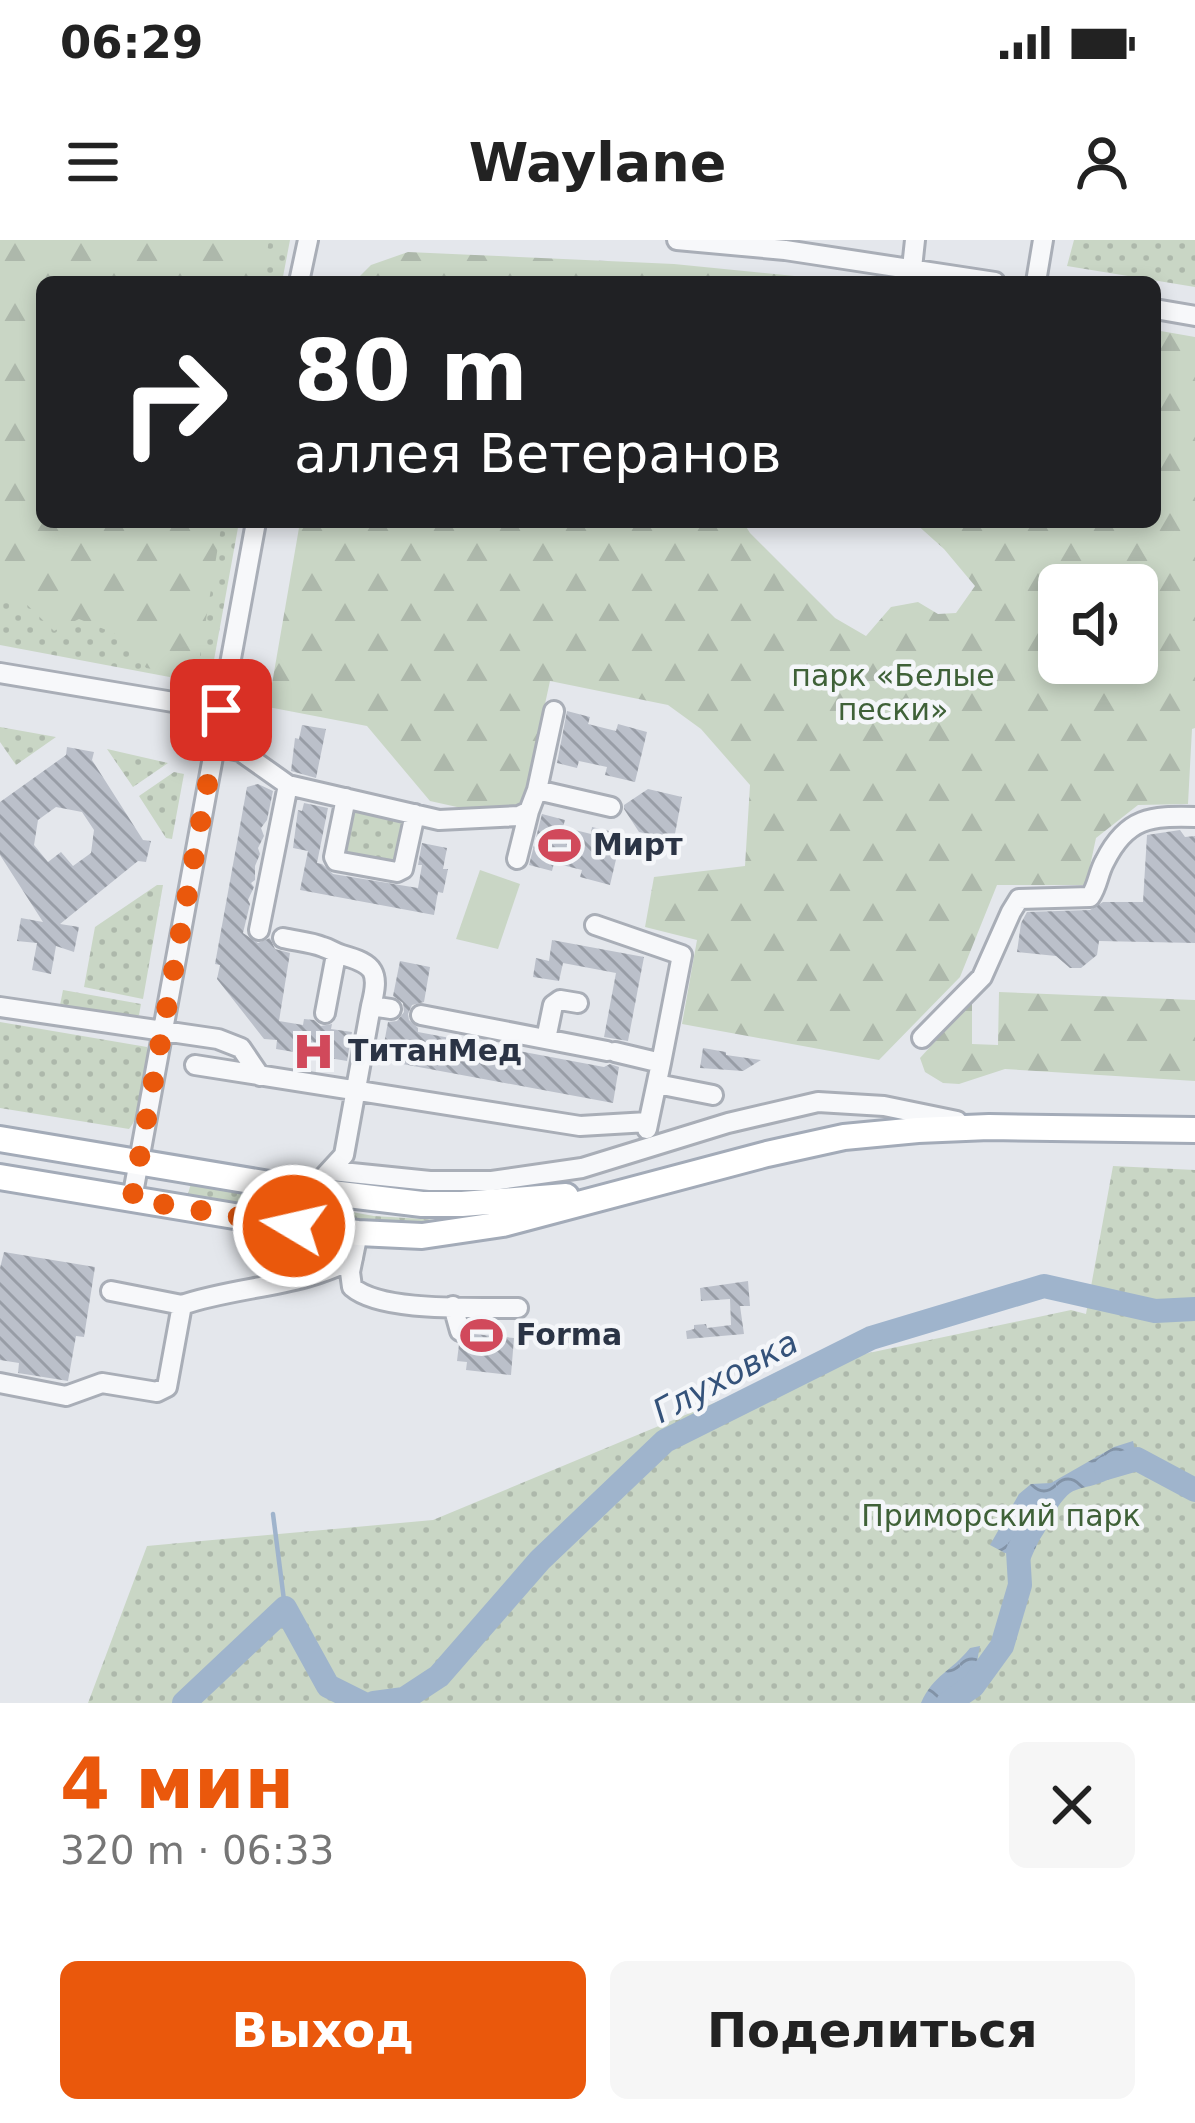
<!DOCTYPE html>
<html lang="ru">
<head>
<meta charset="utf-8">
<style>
	:root { --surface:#fff; --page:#f6f6f6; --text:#222; --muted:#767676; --accent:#ea580c }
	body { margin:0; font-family:"DejaVu Sans",sans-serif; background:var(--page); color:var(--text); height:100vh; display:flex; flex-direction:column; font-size:45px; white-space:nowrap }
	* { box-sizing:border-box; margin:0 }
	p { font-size:39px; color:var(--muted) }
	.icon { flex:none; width:66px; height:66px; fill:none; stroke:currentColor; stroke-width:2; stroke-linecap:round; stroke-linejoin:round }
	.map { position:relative; height:1463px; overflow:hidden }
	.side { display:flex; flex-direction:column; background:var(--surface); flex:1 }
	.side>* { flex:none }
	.hud { position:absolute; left:36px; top:36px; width:1125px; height:252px; border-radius:18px; box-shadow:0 6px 18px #0003; background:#202124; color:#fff; overflow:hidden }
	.buttons { position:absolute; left:1038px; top:324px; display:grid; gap:24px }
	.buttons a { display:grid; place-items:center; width:120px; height:120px; border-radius:18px; background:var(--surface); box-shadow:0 6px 18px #0003; font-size:60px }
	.pin { position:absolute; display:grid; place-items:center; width:102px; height:102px; color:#fff; margin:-51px; border-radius:24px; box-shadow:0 6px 18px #0006 }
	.me { position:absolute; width:132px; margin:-66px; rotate:279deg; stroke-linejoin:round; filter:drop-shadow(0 0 9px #0008) }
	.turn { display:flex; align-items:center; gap:42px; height:252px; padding:0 60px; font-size:54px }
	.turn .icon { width:156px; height:156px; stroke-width:2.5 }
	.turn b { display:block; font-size:84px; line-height:102px }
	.round { display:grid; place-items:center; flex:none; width:126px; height:126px; border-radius:18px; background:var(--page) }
	.overview { display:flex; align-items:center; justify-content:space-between; height:204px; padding:0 60px }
	h1 { font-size:72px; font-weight:600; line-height:90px; color:var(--accent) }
	.action { display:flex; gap:24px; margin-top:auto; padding:24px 60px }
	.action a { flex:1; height:138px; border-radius:18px; background:var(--accent); color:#fff; font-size:48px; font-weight:600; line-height:138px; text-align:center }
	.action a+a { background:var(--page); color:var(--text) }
	.status { display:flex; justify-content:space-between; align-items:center; height:84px; padding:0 60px; background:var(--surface); direction:ltr }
	.status svg { height:33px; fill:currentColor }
	header { display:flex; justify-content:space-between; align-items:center; height:156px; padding:0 60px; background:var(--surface); font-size:54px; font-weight:600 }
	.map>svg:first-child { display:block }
	.green { fill:url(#green-dots) }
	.forest { fill:url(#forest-firs); fill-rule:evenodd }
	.pitch { fill:#c9d6c5 }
	.water { fill:url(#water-waves) }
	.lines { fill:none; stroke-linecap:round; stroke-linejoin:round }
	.stream { stroke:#9fb4cc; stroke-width:4.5 }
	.river { stroke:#9fb4cc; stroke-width:24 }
	.building { fill:url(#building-back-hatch); fill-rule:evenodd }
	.minor-casing { stroke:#a9aeb7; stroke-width:24 }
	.major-casing { stroke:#a3abb8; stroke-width:30 }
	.minor { stroke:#f7f8fa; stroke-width:18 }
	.major { stroke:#fff; stroke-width:24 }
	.route { stroke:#ea580c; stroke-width:21; stroke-dasharray:0 37.8 }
	.labels { text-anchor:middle; stroke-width:9; stroke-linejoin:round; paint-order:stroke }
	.park-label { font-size:30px; fill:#3f6138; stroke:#f4f6f9 }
	.poi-label { font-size:30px; font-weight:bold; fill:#2b3445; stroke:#f4f6f9; text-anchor:start }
	.water-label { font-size:33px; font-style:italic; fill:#34527a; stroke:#f4f6f9 }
</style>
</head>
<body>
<div class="status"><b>06:29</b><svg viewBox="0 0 49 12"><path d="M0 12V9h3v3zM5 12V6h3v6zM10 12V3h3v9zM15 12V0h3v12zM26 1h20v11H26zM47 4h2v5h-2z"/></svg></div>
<header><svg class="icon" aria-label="menu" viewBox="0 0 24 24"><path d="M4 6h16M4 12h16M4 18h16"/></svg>Waylane<svg class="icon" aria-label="person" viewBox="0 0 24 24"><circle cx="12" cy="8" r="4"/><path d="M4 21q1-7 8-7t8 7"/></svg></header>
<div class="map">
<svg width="1195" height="1463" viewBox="0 0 1195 1463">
	<defs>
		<pattern id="green-dots" width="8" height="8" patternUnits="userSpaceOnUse" patternTransform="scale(3)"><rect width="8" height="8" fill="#c9d6c5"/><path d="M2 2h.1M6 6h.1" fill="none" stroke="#adb8ab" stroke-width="1.8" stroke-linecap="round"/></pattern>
		<pattern id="forest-firs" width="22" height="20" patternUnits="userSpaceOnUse" patternTransform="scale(3)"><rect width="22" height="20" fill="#c9d6c5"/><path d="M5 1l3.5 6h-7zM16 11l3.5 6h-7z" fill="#adb8ab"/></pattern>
		<pattern id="water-waves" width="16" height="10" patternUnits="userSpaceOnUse" patternTransform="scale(3)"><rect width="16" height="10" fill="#9fb4cc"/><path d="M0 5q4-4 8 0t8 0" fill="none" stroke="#8293a7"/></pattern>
		<pattern id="building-back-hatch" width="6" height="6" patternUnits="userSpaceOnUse" patternTransform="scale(3)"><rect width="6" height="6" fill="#bbc0ca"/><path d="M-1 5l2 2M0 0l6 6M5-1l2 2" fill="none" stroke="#989da6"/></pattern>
	</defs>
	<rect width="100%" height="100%" fill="#e4e7ec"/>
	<!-- green -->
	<path class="green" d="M0,0h290l-8,42h-240v240h197l-27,149 -16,11 -196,-37z
		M1074,0h121v47l-128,-21z
		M0,487l56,10 -40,28 -16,-23z
		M107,509l61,14 -35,24z
		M174,532l10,2 -12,65 -6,-1 -27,-42z
		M348,563l63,14 -12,51 -61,-11z
		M157,645h6l-20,114 -59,-12 11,-60z
		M63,750l78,14 -2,11 -7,2 -72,-12z
		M0,782l147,25c5,19 -5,67 -18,82l-129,-21z
		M1113,926l82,4v533h-1107l59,-157 286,-26 365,-152 273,-58 15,4z
		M191,943l183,33 81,5v5l-125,-4 -142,-28z"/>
	<!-- forest -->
	<path class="forest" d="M0,0h269l-7,42h-220v240h180l-23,140 -14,12 -39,-6 -15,-28 -52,-21 -25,12 -33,-32 -21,-4z
		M408,12l266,12 181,18h-501l17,-17z
		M1155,90l40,7v391l-3,1 -4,75 -50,1 -42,33 -10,47h-89l-37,92 -81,83 -197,-36 15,-84 -52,-13 9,-50 91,-11 5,-81 -49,-56 -33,-24 -118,-24 -27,124 -39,8 -54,-12 -63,-75 -99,-19 32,-185h443l7,11 85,85 31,18 25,-29 27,-5 20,12 18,-1 19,-27 -31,-37 -30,-27h241zM1059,345h78v78h-78z
		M999,752l196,8v81l-190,-12 -46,15 -16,-1 -18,-11 -5,-14 52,-57v43l26,1z"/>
	<!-- pitch -->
	<path class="pitch" d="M480,630l40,14 -22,65 -42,-10z"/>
	<!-- water -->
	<path class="water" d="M1133,1201l4,18c-11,11 -24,20 -40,25 -8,3 -20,4 -27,9 -19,15 -41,69 -50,92l-3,-33 -12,1 -15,-8 29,-51 12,-10 20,-1 63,-36z
		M980,1406l-11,57h-48c13,-29 30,-31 49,-55z"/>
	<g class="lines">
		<!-- stream -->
		<path class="stream" d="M273,1274l12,94"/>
		<!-- river -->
		<path class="river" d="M1106,1228l31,-9 58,31
			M184,1463l101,-95 43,78 34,17
			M374,1463l30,-4 35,-23 101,-116 125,-119 206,-103 173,-52 111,25 40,-2
			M948,1463l25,-17 29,-40 18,-61 -2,-34 16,-25"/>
	</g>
	<!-- building -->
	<path class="building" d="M567,471l23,6 -2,7 28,7 2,-7 29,8 -12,50 -30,-7 2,-8 -28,-6 -2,7 -20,-5z
		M302,485l24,4 -10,49 -25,-7 4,-33 4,1z
		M67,507l27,5 -2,8 51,80 8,1 -5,21 -8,-1 -78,63 19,3 -5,25 -18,-6 -5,28 -19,-4 5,-27 -20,-2 4,-23 22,4 -43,-67v-53l66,-47zM56,567l26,5 12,18 -3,23 -18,13 -12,-14 -13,10 -14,-17 4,-25z
		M258,544l15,7 -6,29 -6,8 3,8 -6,12 2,6 -5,12v14l-4,3 3,4 -6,13 2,4 -7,29 15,10 12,-5 5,11 15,4 -11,68 24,4 1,-6 10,1 7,6 11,-2 -1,5 21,3 -5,29 -71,-12 1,-9 -13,-1 -47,-60 3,-14 -5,-1 32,-177z
		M648,549l34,8 -8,42 -35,-7 -15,-23v-4z
		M304,563l24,5 -11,55 5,1 11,10 85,14 4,-23h-4l4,-22 25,5 -4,21h5l-5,24 -5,-1 -4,23 -134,-25 8,-39 -15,-3 5,-38 4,1z
		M542,574l23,6 -2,7 28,7 1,-7 30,7 -12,51 -30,-8 2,-7 -28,-7 -2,8 -23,-6z
		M1180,590l5,7 10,-1v107l-96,-2 -2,14 -16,13h-11l-14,-12 -39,-4 4,-29 6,-11 63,-2 13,-8h40l4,-67z
		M552,700l92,17 -16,84 -24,-4 12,-64 -53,-10 -4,18 -26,-4 3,-19 13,3z
		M400,721l30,6 -6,35 -12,3 -4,9 1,6 9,8v4l186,35 6,-3 9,3 -6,36 -232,-43 7,-38 9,-1 7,-9 -1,-9 -10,-7z
		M703,808l23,4v3l35,5 -18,11 -43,-3z
		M4,1012l91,15 -11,70 -8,-1 -8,45 -50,-8 1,-10 -19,-3v-92z
		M748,1041l2,25h-10l4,28 -57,5 -1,-8 8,-2v-4l12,-1 1,4 24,-3 -1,-26 -29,2 -1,-13z
		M566,1088l38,1v15l-38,-1z
		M473,1094l41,4 -3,37 -45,-5 1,-8 -10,-1 2,-17 10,-3z"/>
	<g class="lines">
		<defs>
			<path id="minor" d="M677,0l108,10 210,32
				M912,28l3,-28
				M299,42l9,-42
				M1036,42l7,-42
				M1155,69l40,7
				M0,433l221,37
				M215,506l25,5 48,34 151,35 80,-4 10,-5 8,-21 74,17
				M537,550l17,-79
				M346,558l-12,59 2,4 61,11 6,-3 12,-55
				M517,619l12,-48
				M595,685l87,30 -21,108
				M259,690l29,-145
				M283,698c13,3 28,4 40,9 7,2 12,6 19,8 33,9 38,17 29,51
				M0,767l218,32 23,9 19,28
				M325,773l11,-58
				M421,775l186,36
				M922,798l60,-61 29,-65 8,-13 71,-2c8,-11 8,-24 15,-36 22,-44 46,-45 90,-44
				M546,799l7,-34 7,-5 18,3
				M615,812l46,11 -14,66
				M195,825l385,61 68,-4
				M657,844l56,11
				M332,931l98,10h62l90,-13 146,-45 90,-21 66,4 73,15
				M299,949l23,-10 22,-24 27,-149 20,3
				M132,959l124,-677
				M358,993l-8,39 2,15c30,26 125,20 166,21
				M111,1051l71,14
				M453,1066l7,25
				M0,1143l66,13 36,-13 55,9 10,-5 15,-82c54,-19 123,-18 171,-47"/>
			<path id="major" d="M0,899l299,50 123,15h40l104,-8
				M0,937l294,49 64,7 64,3 81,-12 264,-70 77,-17 74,-7 71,-3 206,3"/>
		</defs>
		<!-- minor casing -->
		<use href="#minor" class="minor-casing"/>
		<!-- major casing -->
		<use href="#major" class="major-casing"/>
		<!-- minor -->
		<use href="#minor" class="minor"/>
		<!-- major -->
		<use href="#major" class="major"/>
	</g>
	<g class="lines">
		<!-- route -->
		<path class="route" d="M221,470l-89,489 162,27"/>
	</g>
	<!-- icons -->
	<defs>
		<symbol id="stadium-bare" viewBox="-9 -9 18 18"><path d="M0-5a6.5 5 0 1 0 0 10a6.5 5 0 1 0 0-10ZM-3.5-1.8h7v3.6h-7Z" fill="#d1495b" stroke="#f4f6f9" stroke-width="2.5" paint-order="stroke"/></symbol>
		<symbol id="hospital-bare" viewBox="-9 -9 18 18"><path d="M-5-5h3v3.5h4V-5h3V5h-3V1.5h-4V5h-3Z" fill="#d1495b" stroke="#f4f6f9" stroke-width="2.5" paint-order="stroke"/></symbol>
	</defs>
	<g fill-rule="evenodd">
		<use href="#stadium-bare" x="530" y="576" width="59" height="59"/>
		<use href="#hospital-bare" x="284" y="782" width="59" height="59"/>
		<use href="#stadium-bare" x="452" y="1066" width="59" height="59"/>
	</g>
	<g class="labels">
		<!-- park labels -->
		<g class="park-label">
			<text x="893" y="446">парк «Белые<tspan x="893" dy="34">пески»</tspan></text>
			<text x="1001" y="1286">Приморский парк</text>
		</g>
		<!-- poi labels -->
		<g class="poi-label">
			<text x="593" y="615">Мирт</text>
			<text x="348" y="821">ТитанМед</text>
			<text x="516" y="1105">Forma</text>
		</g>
		<!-- water labels -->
		<g class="water-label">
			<text transform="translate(725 1136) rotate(-28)" y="12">Глуховка</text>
		</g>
	</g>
</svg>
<div class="buttons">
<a><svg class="icon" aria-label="sound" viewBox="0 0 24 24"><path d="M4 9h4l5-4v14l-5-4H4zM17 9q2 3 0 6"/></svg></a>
</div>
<div class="pin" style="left:221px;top:470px;background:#d93025"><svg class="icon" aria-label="arrive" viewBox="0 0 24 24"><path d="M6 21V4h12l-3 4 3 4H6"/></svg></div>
<svg class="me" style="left:294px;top:986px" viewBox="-20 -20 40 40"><circle r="17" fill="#ea580c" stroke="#fff" stroke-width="3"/><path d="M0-11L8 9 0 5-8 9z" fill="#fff"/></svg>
<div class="hud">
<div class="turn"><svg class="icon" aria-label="right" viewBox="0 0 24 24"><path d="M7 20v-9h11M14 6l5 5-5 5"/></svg><div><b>80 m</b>аллея Ветеранов</div></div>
</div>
</div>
<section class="side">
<div class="overview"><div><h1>4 мин</h1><p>320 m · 06:33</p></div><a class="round"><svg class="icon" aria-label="close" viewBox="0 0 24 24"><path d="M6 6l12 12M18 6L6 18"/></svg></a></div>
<div class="action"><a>Выход</a><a>Поделиться</a></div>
</section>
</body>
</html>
